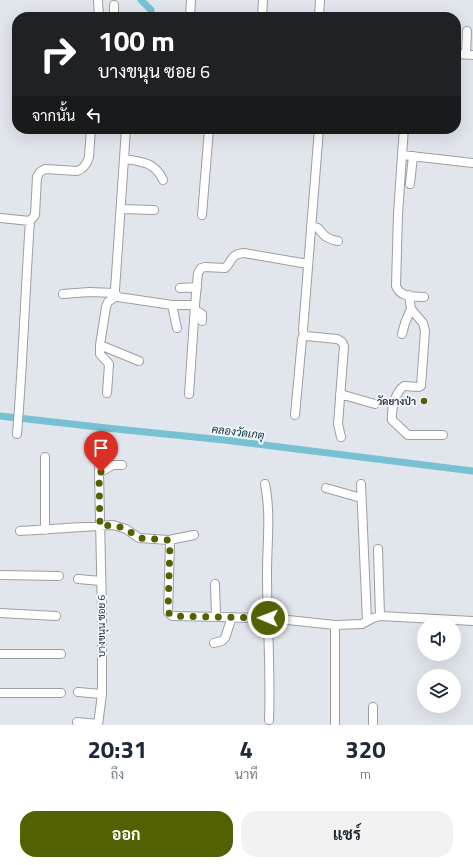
<!DOCTYPE html>
<html lang="th">
<head>
<meta charset="utf-8">
<style>
	:root { --surface:#fff; --page:#f2f2f3; --text:#1f2937; --muted:#747a83; --accent:#536102 }
	body { margin:0; font-family:"Titillium Web",Sarabun,sans-serif; background:var(--page); color:var(--text); height:100vh; display:flex; flex-direction:column; font-size:15px; white-space:nowrap }
	* { box-sizing:border-box; margin:0 }
	p { font-size:13px; color:var(--muted) }
	.icon { flex:none; width:22px; height:22px; fill:none; stroke:currentColor; stroke-width:2; stroke-linecap:round; stroke-linejoin:round }
	.map { position:relative; height:725px; overflow:hidden }
	.sheet { display:flex; flex-direction:column; background:var(--surface); flex:1 }
	.sheet>* { flex:none }
	.guide { position:absolute; left:12px; top:12px; width:449px; height:122px; border-radius:16px; box-shadow:0 4px 16px #0002; background:#202124; color:#fff; overflow:hidden }
	.fabs { position:absolute; left:417px; top:617px; display:grid; gap:8px }
	.fabs a { display:grid; place-items:center; width:44px; height:44px; border-radius:50%; background:var(--surface); box-shadow:0 4px 16px #0002; font-size:20px }
	.pin { position:absolute; display:grid; place-items:center; width:34px; height:34px; color:#fff; margin:-41px -17px; border-radius:50% 50% 50% 0; rotate:-45deg; box-shadow:0 0 4px #0007 }
	.pin .icon { rotate:45deg }
	.me { position:absolute; width:44px; margin:-22px; rotate:271deg; stroke-linejoin:round; filter:drop-shadow(0 0 3px #0008) }
	.turn { display:flex; align-items:center; gap:14px; height:84px; padding:0 20px; font-size:18px }
	.turn .icon { width:52px; height:52px; stroke-width:2.5 }
	.turn b { display:block; font-size:28px; line-height:34px }
	.then { display:flex; align-items:center; height:38px; padding:0 20px; background:#0003; gap:8px; font-size:15px }
	.eta { display:flex; justify-content:space-evenly; align-items:center; height:68px; text-align:center }
	.eta b { font-size:24px; font-weight:700; line-height:28px }
	.button { display:flex; gap:8px; margin-top:auto; padding:8px 20px }
	.button a { flex:1; height:46px; border-radius:16px; background:var(--accent); color:#fff; font-size:16px; font-weight:700; line-height:46px; text-align:center }
	.button a+a { background:var(--page); color:var(--text) }
	.map>svg:first-child { display:block }
	.lines { fill:none; stroke-linecap:round; stroke-linejoin:round }
	.canal { stroke:#78c1d2; stroke-width:7 }
	.minor-casing { stroke:#9a9fa5; stroke-width:10 }
	.minor { stroke:#fff; stroke-width:8 }
	.route { stroke:#536102; stroke-width:7; stroke-dasharray:0 12.6 }
	.poi-dot { fill:#536102; stroke:#eff4fb; stroke-width:1.5 }
	.labels { text-anchor:middle; stroke-width:4; stroke-linejoin:round; paint-order:stroke }
	.poi-label { font-size:10px; font-weight:bold; fill:#323437; stroke:#eff4fb; text-anchor:end }
	.street-label { font-size:10px; fill:#323437; stroke:#eff4fb }
	.water-label { font-size:11px; font-style:italic; fill:#10343c; stroke:#eff4fb }
</style>
</head>
<body>
<div class="map">
<svg width="473" height="725" viewBox="0 0 473 725">
	<rect width="100%" height="100%" fill="#e1e6ed"/>
	<g class="lines">
		<!-- canal -->
		<path class="canal" d="M141,0l10,10
			M0,416l116,13 108,11 249,31"/>
		<defs>
			<path id="minor" d="M98,0l1,17
				M114,17v-12
				M190,17l1,-17
				M262,17l1,-17
				M319,17l1,-17
				M456,54l17,1
				M466,54l1,-23
				M126,129l-11,161v3l3,4 54,8h23l3,-32 3,-5 4,-1 20,1c8,-7 5,-14 19,-15l64,11
				M319,129l-16,201 1,4 2,2 31,3c4,2 6,3 7,7l-6,78 3,13
				M404,129l-2,26 71,8
				M402,155l-4,59 -2,72c5,12 17,10 28,11
				M125,159c17,3 30,3 38,21
				M410,184l3,-28
				M121,209l33,1
				M202,215l7,-86
				M0,218l30,3
				M311,226l7,2c6,8 9,11 20,13
				M180,288l17,-1
				M63,294l26,-2 26,1
				M409,295l2,14 12,14 2,8 -4,55 -3,1 -14,-1c-9,6 -13,24 -12,34l16,15h35
				M116,296l-8,6 -2,5 -6,38 39,16
				M172,305l5,23
				M195,310l7,4v7
				M402,334l3,-11 6,-14
				M100,345v9l9,10 -2,29
				M189,394l6,-89
				M340,394l35,10
				M295,415l7,-76 2,-5
				M17,434c6,-71 8,-142 13,-213l5,-6 2,-38 3,-5 5,-3 32,2c7,-2 10,-7 12,-14l2,-28
				M99,473l1,-20 4,-3 9,2
				M265,484c6,29 2,60 2,89 0,49 4,98 2,147
				M361,484l6,137
				M326,488l35,10
				M45,530v-73
				M20,531l93,-6 13,4 13,9 30,2 25,-5
				M169,540l1,3 -2,69 4,4 97,2 66,7 27,-1 11,-6 7,-2 93,5
				M378,549l2,67
				M0,575l59,1
				M78,579l23,2
				M215,584l1,33
				M0,613l56,3
				M335,625v100
				M214,643l8,-2 3,-3 7,-21
				M0,654h61
				M78,692l24,2
				M0,693h61
				M373,707v18
				M77,722l21,2
				M98,725l4,-31v-81l-3,-140 14,-8h9"/>
		</defs>
		<!-- minor casing -->
		<use href="#minor" class="minor-casing"/>
		<!-- minor -->
		<use href="#minor" class="minor"/>
	</g>
	<g class="lines">
		<!-- route -->
		<path class="route" d="M101,472l-2,1v4l1,49 14,-1 12,4 13,9 30,2 1,3 -2,69 4,4 96,2"/>
	</g>
	<!-- markers -->
	<circle class="poi-dot" cx="424" cy="401" r="4"/>
	<g class="labels">
		<!-- poi labels -->
		<g class="poi-label">
			<text x="416" y="405">วัดยางป่า</text>
		</g>
		<!-- street labels -->
		<g class="street-label">
			<text transform="translate(101 626) rotate(-90)" y="4">บางขนุน ซอย 6</text>
		</g>
		<!-- water labels -->
		<g class="water-label">
			<text transform="translate(238 432) rotate(7)" y="4">คลองวัดเกตุ</text>
		</g>
	</g>
</svg>
<div class="fabs">
<a><svg class="icon" aria-label="sound" viewBox="0 0 24 24"><path d="M4 9h4l5-4v14l-5-4H4zM17 9q2 3 0 6"/></svg></a>
<a><svg class="icon" aria-label="layers" viewBox="0 0 24 24"><path d="M12 4l9 5-9 5-9-5zM3 14l9 5 9-5"/></svg></a>
</div>
<div class="pin" style="left:101px;top:472px;background:#d93025"><svg class="icon" aria-label="arrive" viewBox="0 0 24 24"><path d="M6 21V4h12l-3 4 3 4H6"/></svg></div>
<svg class="me" style="left:268px;top:618px" viewBox="-20 -20 40 40"><circle r="17" fill="#536102" stroke="#fff" stroke-width="3"/><path d="M0-11L8 9 0 5-8 9z" fill="#fff"/></svg>
<div class="guide">
<div class="turn"><svg class="icon" aria-label="right" viewBox="0 0 24 24"><path d="M7 20v-9h11M14 6l5 5-5 5"/></svg><div><b>100 m</b>บางขนุน ซอย 6</div></div>
<div class="then">จากนั้น<svg class="icon" aria-label="left" viewBox="0 0 24 24"><path d="M17 20v-9H6M10 6l-5 5 5 5"/></svg></div>
</div>
</div>
<section class="sheet">
<div class="eta">
<div><b>20:31</b><p>ถึง</p></div>
<div><b>4</b><p>นาที</p></div>
<div><b>320</b><p>m</p></div>
</div>
<div class="button"><a>ออก</a><a>แชร์</a></div>
</section>
</body>
</html>
